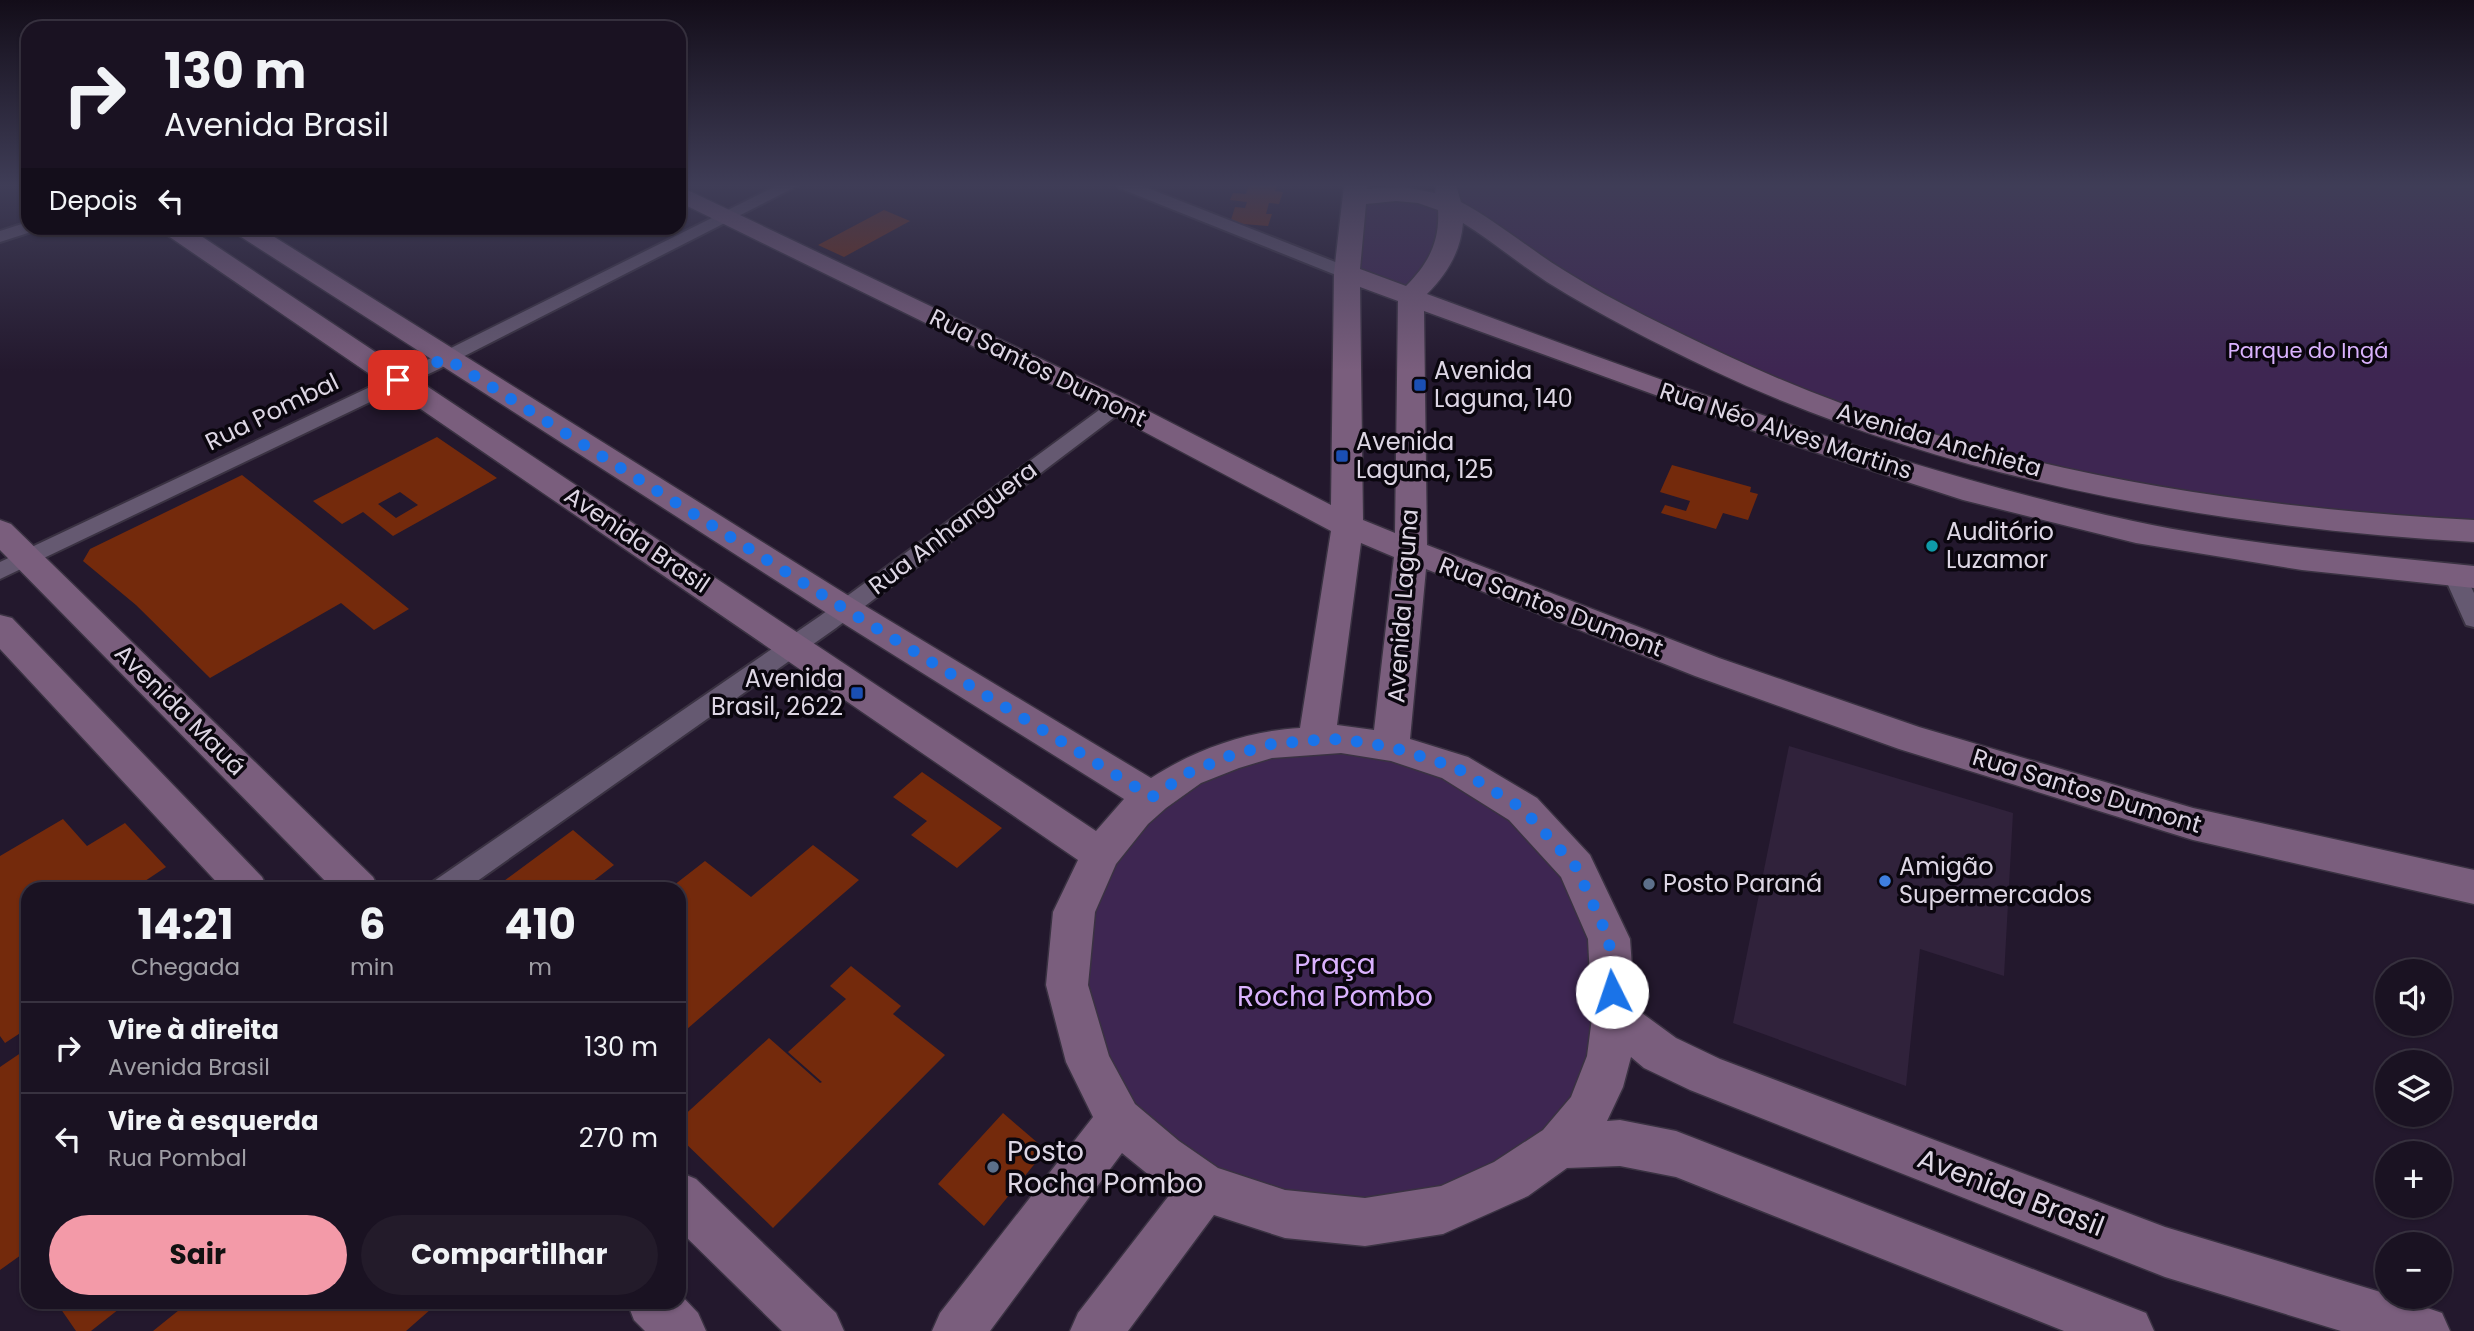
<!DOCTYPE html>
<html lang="pt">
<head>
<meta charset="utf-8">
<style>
	:root { --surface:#1a1222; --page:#231b2a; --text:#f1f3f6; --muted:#9f9ea5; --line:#383240; --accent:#f39aa8 }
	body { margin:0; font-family:Poppins,sans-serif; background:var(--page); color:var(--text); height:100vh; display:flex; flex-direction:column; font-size:26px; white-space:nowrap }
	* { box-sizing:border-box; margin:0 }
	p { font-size:23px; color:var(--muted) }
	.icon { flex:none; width:38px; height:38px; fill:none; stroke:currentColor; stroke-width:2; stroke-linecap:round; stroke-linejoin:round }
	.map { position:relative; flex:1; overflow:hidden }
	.side { position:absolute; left:21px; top:882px; width:665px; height:427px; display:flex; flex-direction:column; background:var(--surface); border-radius:21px; box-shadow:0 2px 5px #0004,0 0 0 2px var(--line) }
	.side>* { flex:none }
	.top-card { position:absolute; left:21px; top:21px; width:665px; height:214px; border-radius:21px; box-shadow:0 2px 5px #0004,0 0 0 2px var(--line); background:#1a1222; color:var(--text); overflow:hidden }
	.fabs { position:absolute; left:2375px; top:959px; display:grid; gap:14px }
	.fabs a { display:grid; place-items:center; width:77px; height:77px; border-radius:50%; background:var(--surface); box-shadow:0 2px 5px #0004,0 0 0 2px var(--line); font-size:35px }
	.pin { position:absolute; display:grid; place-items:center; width:60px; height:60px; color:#fff; margin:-30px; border-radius:14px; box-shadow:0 4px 10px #0006 }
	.me { position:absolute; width:77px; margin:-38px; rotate:356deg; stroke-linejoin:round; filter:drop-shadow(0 0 5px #0008) }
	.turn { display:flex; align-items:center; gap:24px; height:147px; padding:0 28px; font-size:32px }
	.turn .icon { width:91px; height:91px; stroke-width:2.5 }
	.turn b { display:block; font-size:49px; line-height:60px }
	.then { display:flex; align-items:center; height:66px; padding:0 28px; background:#0003; gap:14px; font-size:26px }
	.eta { display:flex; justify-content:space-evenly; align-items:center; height:119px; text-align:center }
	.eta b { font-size:42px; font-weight:700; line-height:49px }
	.button { display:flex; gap:14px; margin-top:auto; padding:14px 28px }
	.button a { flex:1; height:80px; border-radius:42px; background:var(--accent); color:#111; font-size:28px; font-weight:700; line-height:80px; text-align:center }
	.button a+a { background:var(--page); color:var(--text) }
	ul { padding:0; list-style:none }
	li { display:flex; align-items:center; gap:21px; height:91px; padding:0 28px; border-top:2px solid var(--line) }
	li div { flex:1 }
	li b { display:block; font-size:26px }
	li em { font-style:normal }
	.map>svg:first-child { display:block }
	.built { fill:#30223b }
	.green { fill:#3e2652 }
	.building { fill:#742a0c; fill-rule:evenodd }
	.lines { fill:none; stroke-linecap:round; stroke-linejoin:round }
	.street-casing { stroke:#3a3242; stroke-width:4 }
	.secondary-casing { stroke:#3a3242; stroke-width:3 }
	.street { fill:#655971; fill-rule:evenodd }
	.secondary { fill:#7a5e7d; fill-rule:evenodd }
	.route { stroke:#1a73e8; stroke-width:12; stroke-dasharray:0 21.6 }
	.transit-dot { fill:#1a4fb4; stroke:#0a060e; stroke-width:2.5 }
	.culture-dot { fill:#0f9aa8; stroke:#0a060e; stroke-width:2.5 }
	.shop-dot { fill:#3f7fe0; stroke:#0a060e; stroke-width:2.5 }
	.service-dot { fill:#5c6f8a; stroke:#0a060e; stroke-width:2.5 }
	.labels { text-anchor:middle; stroke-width:7; stroke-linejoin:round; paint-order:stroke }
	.far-park-label { font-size:21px; fill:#dab2fe; stroke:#0a060e }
	.street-label { font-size:24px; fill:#ddd6e4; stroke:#0a060e }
	.poi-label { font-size:24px; fill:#ddd6e4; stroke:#0a060e; text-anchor:start }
	.near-park-label { font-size:28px; fill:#dab2fe; stroke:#0a060e }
	.near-poi-label { font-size:28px; fill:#ddd6e4; stroke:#0a060e; text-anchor:start }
	.near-street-label { font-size:28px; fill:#ddd6e4; stroke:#0a060e }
</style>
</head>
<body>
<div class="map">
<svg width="2474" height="1331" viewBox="0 0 2474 1331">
	<rect width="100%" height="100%" fill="#23182d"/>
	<!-- built -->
	<path class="built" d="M1789,746l224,67 -9,163 -84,-27 -14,137 -173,-63z"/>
	<!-- green -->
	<path class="green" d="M1444,185h1030v346l-232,-22 -291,-62 -235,-86 -265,-154 2,18 -42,71 -64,-23 8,-75 33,-5 61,13z
		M1341,739l182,70 86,130 -9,148 -157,123 -238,-22 -117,-126 -14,-150 114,-139z"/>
	<!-- building -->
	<path class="building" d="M1249,185h28l-2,6 8,1 -4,12 -10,-1 -3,11h6l-4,12 -38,-3 5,-16 10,1 2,-6 -17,-2 3,-7 13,1z
		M884,210l26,11 -66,36 -26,-12z
		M437,437l60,41 -104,58 -30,-24 -21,12 -29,-23zM400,492l18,13 -22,13 -18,-14z
		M1672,465l79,22 -1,5 8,2 -10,26 -25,-7 -7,16 -55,-16 4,-8 21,6 4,-10 -30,-9z
		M242,475l58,46 109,88 -35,21 -33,-27 -131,75 -74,-73 -53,-44 7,-12z
		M922,772l80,56 -45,40 -46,-33 16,-14 -34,-24z
		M63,819l24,27 38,-23 41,44 -21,14 7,8h-124v139l-23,15 -5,-7v-180z
		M573,830l41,35 -31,24h-90z
		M813,845l46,35 -180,156v-147h-10l36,-28 46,36z
		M851,966l50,40 -8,8 52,41 -172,173 -94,-91v-17l90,-82 51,45 2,-1 -34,-30 58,-53 -16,-13z
		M28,1048v202l-28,20v-203z
		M1003,1113l43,37 -62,76 -46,-42z
		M56,1302h72l-37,29h-15z
		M189,1302h250l-33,29h-253z"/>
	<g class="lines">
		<defs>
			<path id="street" d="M778,185h21l-360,184 -439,210v-17l425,-201z
				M1117,185h23l213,84 3,4 -3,4h-12l-222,-89z
				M28,222v6h8l-2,3 -34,11v-11z
				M1117,400l7,2 3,4 -3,4 -288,218 -370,261h-36l4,-8 386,-265 290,-214z
				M2455,568l8,2 11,23v34l-8,-2 -22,-49 3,-6z"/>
			<path id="secondary" d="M1344,185h24l-1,4 37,-2 31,6 1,-8h20l5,17c37,20 68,47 104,69 51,32 108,59 163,85 231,109 493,151 746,164v22c-257,-15 -526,-61 -760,-171 -57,-27 -114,-56 -167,-89 -29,-19 -55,-41 -84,-59 -2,28 -16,51 -36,71 233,86 464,174 706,227 112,24 228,33 341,45v22l-172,-18 -166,-27 -173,-43 -173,-56 -366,-133 3,234 292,113 200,69 274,81 281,62v34l-281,-64 -294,-91 -204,-73 -269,-107 -16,170 58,18 69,41 53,57 40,84 5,69 41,30 44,21 445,168 222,67v3h8l47,16 8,18h-109l-176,-54 -475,-187 -46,-22 -13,-11 -8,30 -16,34 13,-1 56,11 470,182 8,18h-90l-388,-154 -56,-11 -53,2 -39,28 -85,38 -78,12 -80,-8 -71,-23 -86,116h-58l8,-18 93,-120 -49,-40 -132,178h-58l8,-18 153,-196 -27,-55 -20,-77 7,-73 25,-52 -914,-627 -3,-5h28l907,603 28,-32 -291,-182 -598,-384 -3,-5h28l597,373 294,177c45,-29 97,-47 149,-50l31,-197 -224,-119 -428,-210v-16l448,214 204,105 3,-232zM1396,201l22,2 20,7c2,32 -10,54 -32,76l-46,-17 6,-65zM1360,287l38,14 -3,232 -32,-13zM1361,543l33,14 -20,173 -37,-5zM1341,753l50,8 51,17 67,42 52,57 27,62 4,79 -5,38 -16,41 -28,33 -49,32 -53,24 -76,12 -80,-8 -67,-22 -39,-27 -44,-37 -26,-48 -21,-71 7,-73 21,-48 32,-40 18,-16 35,-25 38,-15 33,-10z
				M0,520l11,4 362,353 6,12h-46l-333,-339z
				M0,615l12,3 250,259 6,12h-45l-223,-240z
				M679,1172l17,7 140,134 8,18h-62l-103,-101z
				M679,1293l19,20 8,18h-61l-11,-11 -7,-18h52z"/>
		</defs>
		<!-- street casing -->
		<use href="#street" class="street-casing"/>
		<!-- secondary casing -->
		<use href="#secondary" class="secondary-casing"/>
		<!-- street -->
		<use href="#street" class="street"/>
		<!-- secondary -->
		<use href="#secondary" class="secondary"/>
	</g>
	<!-- sky -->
	<linearGradient id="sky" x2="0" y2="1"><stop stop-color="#130d19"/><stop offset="0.5" stop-color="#3f3d57"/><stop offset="1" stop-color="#3f3d57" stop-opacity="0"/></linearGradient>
	<rect width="2474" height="371" fill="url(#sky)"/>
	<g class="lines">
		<!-- route -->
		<path class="route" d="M398,380l48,-22 399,251 307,188 36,-24 41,-17 43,-12 45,-4 24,-1 50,8 64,20 68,42 53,58 33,72 3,53"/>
	</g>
	<!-- markers -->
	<g class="transit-dot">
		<rect x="1413" y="378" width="14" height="14" rx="3.5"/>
		<rect x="1335" y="449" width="14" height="14" rx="3.5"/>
		<rect x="850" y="686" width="14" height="14" rx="3.5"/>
	</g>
	<circle class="culture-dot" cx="1932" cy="546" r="7"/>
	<circle class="shop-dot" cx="1885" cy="881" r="7"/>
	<g class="service-dot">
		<circle cx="1649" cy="884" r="7"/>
		<circle cx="993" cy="1167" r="7"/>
	</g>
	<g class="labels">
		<!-- far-park labels -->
		<g class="far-park-label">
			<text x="2308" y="358">Parque do Ingá</text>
		</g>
		<!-- street labels -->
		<g class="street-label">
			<text transform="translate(1038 368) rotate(26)" y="8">Rua Santos Dumont</text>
			<text transform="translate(272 412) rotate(-26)" y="8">Rua Pombal</text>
			<text transform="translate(1786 431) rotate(18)" y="8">Rua Néo Alves Martins</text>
			<text transform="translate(1939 440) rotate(16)" y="8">Avenida Anchieta</text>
			<text transform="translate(953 528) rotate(-37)" y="8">Rua Anhanguera</text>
			<text transform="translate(637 540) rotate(34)" y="8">Avenida Brasil</text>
			<text transform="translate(1403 606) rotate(-86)" y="8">Avenida Laguna</text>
			<text transform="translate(1551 607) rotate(21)" y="8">Rua Santos Dumont</text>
			<text transform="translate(180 710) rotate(45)" y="8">Avenida Mauá</text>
			<text transform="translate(2087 791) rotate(17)" y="8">Rua Santos Dumont</text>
		</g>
		<!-- poi labels -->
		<g class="poi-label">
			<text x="1434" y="379">Avenida<tspan x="1434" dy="28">Laguna, 140</tspan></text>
			<text x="1356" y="450">Avenida<tspan x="1356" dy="28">Laguna, 125</tspan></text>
			<text x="1946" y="540">Auditório<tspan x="1946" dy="28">Luzamor</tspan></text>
			<text x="843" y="687" text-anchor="end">Avenida<tspan x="843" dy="28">Brasil, 2622</tspan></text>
			<text x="1899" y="875">Amigão<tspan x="1899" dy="28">Supermercados</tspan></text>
			<text x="1663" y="892">Posto Paraná</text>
		</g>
		<!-- near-park labels -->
		<g class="near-park-label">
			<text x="1335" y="974">Praça<tspan x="1335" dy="32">Rocha Pombo</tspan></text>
		</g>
		<!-- near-poi labels -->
		<g class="near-poi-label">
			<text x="1007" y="1161">Posto<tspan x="1007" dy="32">Rocha Pombo</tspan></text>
		</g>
		<!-- near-street labels -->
		<g class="near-street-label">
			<text transform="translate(2011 1192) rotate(21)" y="10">Avenida Brasil</text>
		</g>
	</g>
</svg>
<div class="fabs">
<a><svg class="icon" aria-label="sound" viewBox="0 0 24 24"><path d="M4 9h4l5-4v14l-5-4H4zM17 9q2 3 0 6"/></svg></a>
<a><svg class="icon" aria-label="layers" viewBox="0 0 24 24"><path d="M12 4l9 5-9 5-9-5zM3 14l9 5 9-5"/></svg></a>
<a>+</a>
<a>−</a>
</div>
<div class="pin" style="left:398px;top:380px;background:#d93025"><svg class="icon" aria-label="arrive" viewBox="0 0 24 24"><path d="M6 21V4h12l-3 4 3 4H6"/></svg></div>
<svg class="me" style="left:1612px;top:992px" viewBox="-20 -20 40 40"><circle r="19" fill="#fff"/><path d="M0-13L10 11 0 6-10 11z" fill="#1a73e8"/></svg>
<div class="top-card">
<div class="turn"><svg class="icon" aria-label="right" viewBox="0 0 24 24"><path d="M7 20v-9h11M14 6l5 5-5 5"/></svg><div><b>130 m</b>Avenida Brasil</div></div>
<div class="then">Depois<svg class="icon" aria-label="left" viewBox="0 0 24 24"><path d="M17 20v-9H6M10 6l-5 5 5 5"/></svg></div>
</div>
<section class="side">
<div class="eta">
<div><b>14:21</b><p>Chegada</p></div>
<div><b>6</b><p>min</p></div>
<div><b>410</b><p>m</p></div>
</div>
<ul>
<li><svg class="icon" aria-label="right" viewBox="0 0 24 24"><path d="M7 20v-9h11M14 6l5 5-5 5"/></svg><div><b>Vire à direita</b><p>Avenida Brasil</p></div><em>130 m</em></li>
<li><svg class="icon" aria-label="left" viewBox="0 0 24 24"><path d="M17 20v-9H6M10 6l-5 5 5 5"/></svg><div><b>Vire à esquerda</b><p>Rua Pombal</p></div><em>270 m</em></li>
</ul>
<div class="button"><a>Sair</a><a>Compartilhar</a></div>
</section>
</div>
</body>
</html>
